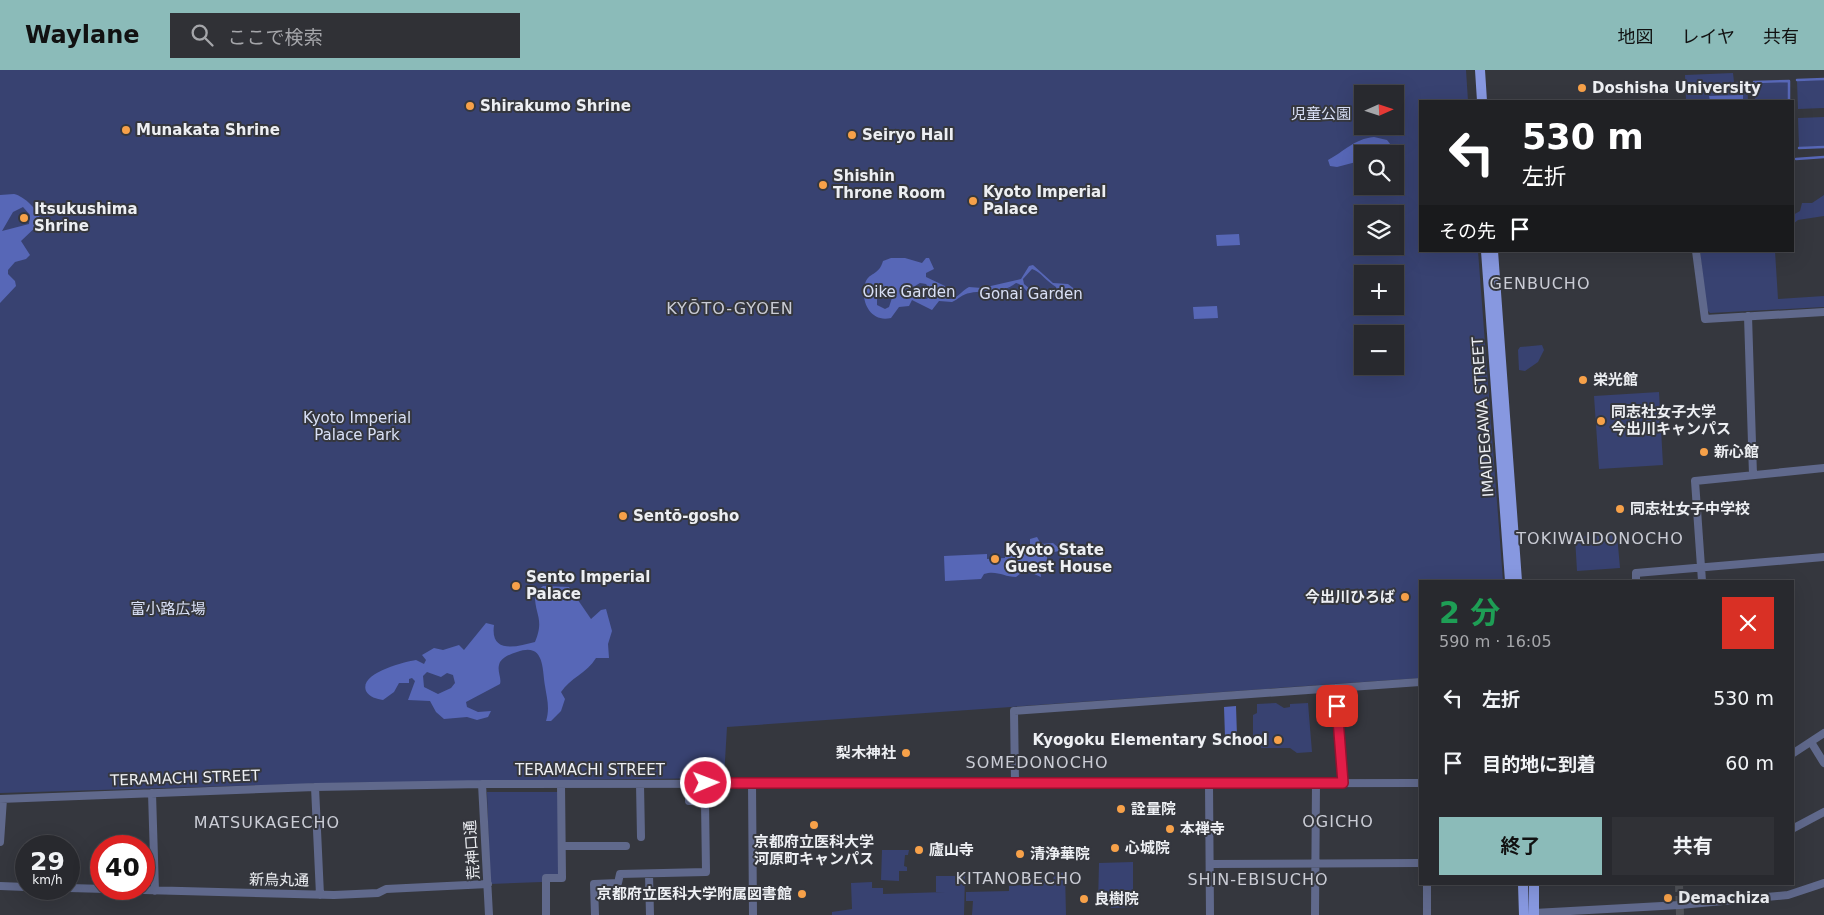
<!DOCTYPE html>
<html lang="ja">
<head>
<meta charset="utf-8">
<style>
	:root { --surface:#28292e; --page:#303136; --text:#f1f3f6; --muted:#a5a6aa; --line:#44454a; --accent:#8bbbb9 }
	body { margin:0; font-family:"DejaVu Sans","Noto Sans JP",sans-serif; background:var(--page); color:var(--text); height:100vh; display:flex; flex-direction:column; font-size:19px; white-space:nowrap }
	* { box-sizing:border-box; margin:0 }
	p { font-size:16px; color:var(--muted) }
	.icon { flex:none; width:28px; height:28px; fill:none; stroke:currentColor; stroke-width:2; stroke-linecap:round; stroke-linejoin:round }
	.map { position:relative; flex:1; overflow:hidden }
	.sheet { position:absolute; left:1419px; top:510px; width:375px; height:305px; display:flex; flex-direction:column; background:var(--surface); border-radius:0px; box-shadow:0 5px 20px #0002,0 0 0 1px var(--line) }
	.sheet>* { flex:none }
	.guide { position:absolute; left:1419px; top:30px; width:375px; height:152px; border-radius:0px; box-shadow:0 5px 20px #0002,0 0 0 1px var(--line); background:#202124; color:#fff; overflow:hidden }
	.needle { width:32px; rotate:87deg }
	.controls { position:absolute; left:1354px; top:15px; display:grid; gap:10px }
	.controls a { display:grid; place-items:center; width:50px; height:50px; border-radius:0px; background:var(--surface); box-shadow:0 5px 20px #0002,0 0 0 1px var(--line); font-size:25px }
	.speed { position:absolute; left:15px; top:765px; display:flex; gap:10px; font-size:25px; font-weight:700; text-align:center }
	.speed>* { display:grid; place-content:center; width:65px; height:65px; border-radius:50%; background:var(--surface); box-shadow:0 5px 20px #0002,0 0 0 1px var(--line); line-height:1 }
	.speed small { font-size:12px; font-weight:400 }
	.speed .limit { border:8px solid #d22; background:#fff; color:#111 }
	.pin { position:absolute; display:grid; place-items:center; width:42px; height:42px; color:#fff; margin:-21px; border-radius:10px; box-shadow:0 2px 8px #0006 }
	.me { position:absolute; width:55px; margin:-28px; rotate:89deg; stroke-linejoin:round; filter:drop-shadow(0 0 4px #0008) }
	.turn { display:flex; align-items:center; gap:18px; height:105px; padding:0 20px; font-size:22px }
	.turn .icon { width:65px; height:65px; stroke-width:2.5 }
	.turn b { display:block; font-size:35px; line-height:42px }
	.then { display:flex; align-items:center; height:48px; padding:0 20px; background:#0003; gap:10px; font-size:19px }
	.round { display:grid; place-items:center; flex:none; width:52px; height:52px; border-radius:0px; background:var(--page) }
	.head { display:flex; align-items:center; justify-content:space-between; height:85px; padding:0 20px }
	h1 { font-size:30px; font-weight:700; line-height:38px; color:#1e9e55 }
	.action { display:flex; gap:10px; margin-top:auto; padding:10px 20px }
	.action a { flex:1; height:58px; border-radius:0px; background:var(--accent); color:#111; font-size:20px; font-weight:700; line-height:58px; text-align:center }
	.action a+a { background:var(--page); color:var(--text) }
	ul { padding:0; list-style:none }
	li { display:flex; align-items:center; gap:15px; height:65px; padding:0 20px }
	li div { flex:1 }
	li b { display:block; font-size:19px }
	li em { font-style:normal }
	header { display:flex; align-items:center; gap:30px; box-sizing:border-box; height:70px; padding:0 25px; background:var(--accent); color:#111 }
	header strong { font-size:24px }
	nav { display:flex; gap:28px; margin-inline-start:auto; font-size:18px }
	.search { width:350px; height:45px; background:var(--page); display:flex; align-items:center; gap:12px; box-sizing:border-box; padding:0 18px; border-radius:0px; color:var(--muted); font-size:19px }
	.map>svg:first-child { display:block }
	.green { fill:#384271; fill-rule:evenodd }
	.water { fill:#5767b7; fill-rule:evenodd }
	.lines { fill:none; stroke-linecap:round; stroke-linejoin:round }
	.stream { stroke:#5767b7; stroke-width:2.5 }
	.minor-tunnel { stroke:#515359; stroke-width:8; stroke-dasharray:8 4; stroke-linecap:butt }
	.minor { stroke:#60698c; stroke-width:8 }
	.major { stroke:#8798e0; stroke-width:10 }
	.route-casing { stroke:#92132f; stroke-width:12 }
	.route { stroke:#e11d48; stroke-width:9 }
	.poi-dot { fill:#f7a149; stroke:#35373e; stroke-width:2 }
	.labels { text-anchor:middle; stroke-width:4; stroke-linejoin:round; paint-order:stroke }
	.poi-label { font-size:15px; font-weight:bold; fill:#edeff3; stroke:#35373e; text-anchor:start }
	.park-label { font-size:15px; fill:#d9e0f6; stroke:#35373e }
	.street-label { font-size:15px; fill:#edeff3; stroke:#35373e }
	.neighbourhood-label { font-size:16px; letter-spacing:1px; fill:#caccd5; stroke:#35373e }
</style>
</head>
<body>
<header>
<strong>Waylane</strong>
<div class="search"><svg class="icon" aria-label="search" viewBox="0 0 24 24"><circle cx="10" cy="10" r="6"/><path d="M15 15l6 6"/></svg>ここで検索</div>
<nav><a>地図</a><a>レイヤ</a><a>共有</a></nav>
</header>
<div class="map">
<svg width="1824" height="845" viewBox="0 0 1824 845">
	<rect width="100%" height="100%" fill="#35373e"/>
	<!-- green -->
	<path class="green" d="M0,0h1466l2,31h-48v150h58l25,330h-83v97l-693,49 -3,51 -390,5 -334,10zM1362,24h33v32h-33zM1362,84h33v32h-33zM1362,144h33v32h-33zM1362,204h33v32h-33zM1362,264h33v32h-33z
		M1733,3l1,9 13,-1 1,20h-62l-1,-26z
		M1824,10v28l-26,1 -1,-28z
		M1788,12v19h-33l-1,-18z
		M1824,47v29l-25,1 -1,-29z
		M1824,125v21l-26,4 -5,4v-9l7,-4 2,-8h10z
		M1700,181h75l3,48 46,-3v11l-114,6 -4,-4z
		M1542,275l2,5 -6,12 -13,9 -6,-1 -1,-20 2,-3z
		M1659,322l4,73 -64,4 -5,-73z
		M1617,464l3,34 -43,3 -2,-34z
		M1276,633l8,5 6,-1v-3l18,-1 4,49 -15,1 -7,-5h-29l-1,-4 -7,-5v-24l4,-2v-9z
		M487,722h72l1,82 -17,1 -1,7 -52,2z
		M882,780h27l-1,5h-3l-1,11 3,1v4h-8v10l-18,-1z
		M1133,792v45l-22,1 -3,-4h-10l1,-41z
		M1065,802l1,43h-94l1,-14h-7v-9l43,-1v-5l12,-1v-4l32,-1 1,-5z
		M936,806h29l-1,39h-132v-3l20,-3 -1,-26 21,-1v6h11v6l62,-2h-9z"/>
	<!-- water -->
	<path class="water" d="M1743,25v6h-33l-1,-5z
		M1374,67l13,3 14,18 -6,3v-7h-33v9l-2,1 -4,-2 -19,5 -7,-1 -2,-6c17,-9 26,-21 46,-23z
		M14,124c10,2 26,17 27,28l-20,19 9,14 -4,4 -11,3 -7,8v4l7,7 1,5 -16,17v-108zM23,137l7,8 -1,9 -27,7 11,-19z
		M1239,164l1,11 -23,1 -1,-11z
		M891,188h14l17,5 4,-5h3l5,11 -8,4v4l19,9 -1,10c10,9 16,-5 25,-9l13,1 39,-9 8,-13 4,-1 20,18 15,1 9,7 -12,-3 -14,11c-6,-1 -16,-1 -21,-5 -6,-5 -7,-9 -14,-11 -16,12 -27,6 -46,10 -8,1 -11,6 -18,9l-13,-1 -7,9 -20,-10 -3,6 -10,1 -8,11c-20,5 -31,-16 -26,-34 3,-12 14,-8 18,-23zM1032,199c8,2 15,13 24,18l1,3 -5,5 -16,-1 -12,-10 -1,-5zM920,213l6,1 6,8 -5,7 -11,-3 -2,-3 1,-7zM884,222l5,1 3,5 -3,9 -4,2 -8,-4v-10z
		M1217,236l1,12 -24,1 -1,-12z
		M1037,467l4,7 12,-1 7,6v2l-13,2v9l-7,7 1,8 -16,-7 -9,7c-12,0 -19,-7 -32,-3l-3,5 -36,2 -1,-25 43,-2v5l18,-1v-5l25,-2v-12z
		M543,516l26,1 22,32 10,-9 5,-1 6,22 -4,13 1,14h-13c-9,15 -26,20 -35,34l4,7 -4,12 -10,10h-5c4,-13 1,-22 -1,-35 -3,-17 0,-44 -28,-34 -6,2 -13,4 -17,10 -4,9 2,15 0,22l-34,18 1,5 11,5 13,-1 -3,6 -11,3 -10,-3 -23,2 -8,-7 -6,-11 -22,-1 7,-19 -3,-3 -3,1v4h-10l-5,9 -11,8c-6,-1 -14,-3 -17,-9 -7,-18 38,-29 50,-31l8,4 2,-4 -4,-5 12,-7 9,2 16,-5 5,5 22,-27 8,2c-4,29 22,22 41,17 10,-24 -1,-27 0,-49zM427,602l14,5 6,-4 6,2 2,8 -4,5 -13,6 -14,-7 -1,-11z
		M1236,636l1,30 -12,1 -1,-30z"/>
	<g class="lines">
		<!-- stream -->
		<path class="stream" d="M1797,10l27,-1
			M1754,12l35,-1v20
			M1799,78l25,-1
			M1796,89l28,-2"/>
		<!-- minor-tunnel -->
		<path class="minor-tunnel" d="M1679,814l1,31"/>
		<!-- minor -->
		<path class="minor" d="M1696,181l9,68 119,-7
			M1748,246l5,159
			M1636,511v-8l188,-16
			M1702,511l-7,-100 129,-13
			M1336,618l7,95
			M1811,672l13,21
			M1792,684l32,-21
			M1015,712l-1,-71 406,-29
			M752,713l1,132
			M482,714l7,131
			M640,714l1,53
			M1209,714l1,131
			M315,717l5,108
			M152,723l3,98
			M0,729l315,-12 167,-3 938,-1
			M1792,759l32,-17
			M0,772l3,-43
			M562,776h64
			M753,790h45
			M1210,794l210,-1
			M649,804l1,41
			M1427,814v31
			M0,816l26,1
			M69,818l265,7 44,-2 8,-4 102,-5
			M1534,843l146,-8 108,-10 36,-12
			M546,845v-37h16l-1,-94
			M595,845l-1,-31 24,-1 2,-9 86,-2 -1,-71h-16v-17
			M1315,845l1,-132"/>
		<!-- major -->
		<path class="major" d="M1480,0l2,31
			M1486,181l24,330
			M1493,181l24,330
			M1523,814l1,31
			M1534,814v31"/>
	</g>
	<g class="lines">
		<defs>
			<path id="route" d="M706,713h637l-6,-77"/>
		</defs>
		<!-- route casing -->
		<use href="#route" class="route-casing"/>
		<!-- route -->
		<use href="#route" class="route"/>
	</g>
	<!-- markers -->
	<g class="poi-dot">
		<circle cx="1582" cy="18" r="5"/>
		<circle cx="470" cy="36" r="5"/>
		<circle cx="126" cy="60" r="5"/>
		<circle cx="852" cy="65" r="5"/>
		<circle cx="823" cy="115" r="5"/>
		<circle cx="973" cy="131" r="5"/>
		<circle cx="24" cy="148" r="5"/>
		<circle cx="1583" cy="310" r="5"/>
		<circle cx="1601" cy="351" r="5"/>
		<circle cx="1704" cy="382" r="5"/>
		<circle cx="1620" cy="439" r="5"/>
		<circle cx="623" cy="446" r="5"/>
		<circle cx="995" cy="489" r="5"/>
		<circle cx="516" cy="516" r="5"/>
		<circle cx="1405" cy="527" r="5"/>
		<circle cx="1278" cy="670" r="5"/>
		<circle cx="906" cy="683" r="5"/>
		<circle cx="1121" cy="739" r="5"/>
		<circle cx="814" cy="755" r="5"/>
		<circle cx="1170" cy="759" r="5"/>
		<circle cx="1115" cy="778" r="5"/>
		<circle cx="919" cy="780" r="5"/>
		<circle cx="1020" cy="784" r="5"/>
		<circle cx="802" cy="824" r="5"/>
		<circle cx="1668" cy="828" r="5"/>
		<circle cx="1084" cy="829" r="5"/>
	</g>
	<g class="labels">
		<!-- poi labels -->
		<g class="poi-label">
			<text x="1592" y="23">Doshisha University</text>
			<text x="480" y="41">Shirakumo Shrine</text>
			<text x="136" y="65">Munakata Shrine</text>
			<text x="862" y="70">Seiryo Hall</text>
			<text x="833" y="111">Shishin<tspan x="833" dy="17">Throne Room</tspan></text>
			<text x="983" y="127">Kyoto Imperial<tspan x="983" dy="17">Palace</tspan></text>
			<text x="34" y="144">Itsukushima<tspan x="34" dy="17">Shrine</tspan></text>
			<text x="1593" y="315">栄光館</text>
			<text x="1611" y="347">同志社女子大学<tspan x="1611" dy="17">今出川キャンパス</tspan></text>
			<text x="1714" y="387">新心館</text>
			<text x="1630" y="444">同志社女子中学校</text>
			<text x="633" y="451">Sentō-gosho</text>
			<text x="1005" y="485">Kyoto State<tspan x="1005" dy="17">Guest House</tspan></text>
			<text x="526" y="512">Sento Imperial<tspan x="526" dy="17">Palace</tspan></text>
			<text x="1395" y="532" text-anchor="end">今出川ひろば</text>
			<text x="1268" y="675" text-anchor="end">Kyogoku Elementary School</text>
			<text x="896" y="688" text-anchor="end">梨木神社</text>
			<text x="1131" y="744">詮量院</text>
			<text x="1180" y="764">本禅寺</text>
			<text x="814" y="777" text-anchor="middle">京都府立医科大学<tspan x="814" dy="17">河原町キャンパス</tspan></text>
			<text x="1125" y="783">心城院</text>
			<text x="929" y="785">廬山寺</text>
			<text x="1030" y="789">清浄華院</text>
			<text x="792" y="829" text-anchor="end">京都府立医科大学附属図書館</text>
			<text x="1678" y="833">Demachiza</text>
			<text x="1094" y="834">良樹院</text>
		</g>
		<!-- park labels -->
		<g class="park-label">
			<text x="1321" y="49">児童公園</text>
			<text x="909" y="227">Oike Garden</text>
			<text x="1031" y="229">Gonai Garden</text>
			<text x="357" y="353">Kyoto Imperial<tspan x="357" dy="17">Palace Park</tspan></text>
			<text x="168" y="544">富小路広場</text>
		</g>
		<!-- street labels -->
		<g class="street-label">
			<text transform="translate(1483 347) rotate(-94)" y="5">IMAIDEGAWA STREET</text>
			<text x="590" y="705">TERAMACHI STREET</text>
			<text transform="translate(185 708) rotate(-2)" y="5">TERAMACHI STREET</text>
			<text transform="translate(472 780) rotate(-94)" y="5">荒神口通</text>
			<text transform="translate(279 810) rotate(1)" y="5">新烏丸通</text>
		</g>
		<!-- neighbourhood labels -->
		<g class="neighbourhood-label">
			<text x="1540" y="219">GENBUCHO</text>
			<text x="730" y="244">KYŌTO-GYOEN</text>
			<text x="1600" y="474">TOKIWAIDONOCHO</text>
			<text x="1037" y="698">SOMEDONOCHO</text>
			<text x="1338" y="757">OGICHO</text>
			<text x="267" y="758">MATSUKAGECHO</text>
			<text x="1019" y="814">KITANOBECHO</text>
			<text x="1258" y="815">SHIN-EBISUCHO</text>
		</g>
	</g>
</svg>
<div class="controls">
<a><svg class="needle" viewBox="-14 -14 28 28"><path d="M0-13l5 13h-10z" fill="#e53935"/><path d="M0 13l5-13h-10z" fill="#a5a6aa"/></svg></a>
<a><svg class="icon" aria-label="search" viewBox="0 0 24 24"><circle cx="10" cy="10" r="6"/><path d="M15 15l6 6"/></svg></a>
<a><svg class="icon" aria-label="layers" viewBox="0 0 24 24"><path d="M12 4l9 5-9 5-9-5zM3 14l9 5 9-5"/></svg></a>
<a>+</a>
<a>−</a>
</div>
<div class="speed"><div>29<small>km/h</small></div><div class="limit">40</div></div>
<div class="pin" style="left:1337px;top:636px;background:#d93025"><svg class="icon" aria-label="arrive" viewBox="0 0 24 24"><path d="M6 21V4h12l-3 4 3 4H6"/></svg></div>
<svg class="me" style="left:706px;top:713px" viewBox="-20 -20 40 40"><circle r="17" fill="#e11d48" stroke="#fff" stroke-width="3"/><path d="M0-11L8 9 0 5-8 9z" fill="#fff"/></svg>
<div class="guide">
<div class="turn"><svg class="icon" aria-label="left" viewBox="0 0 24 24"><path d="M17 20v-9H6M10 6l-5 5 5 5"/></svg><div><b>530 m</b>左折</div></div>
<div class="then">その先<svg class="icon" aria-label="arrive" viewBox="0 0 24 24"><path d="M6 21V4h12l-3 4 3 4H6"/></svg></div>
</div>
<section class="sheet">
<div class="head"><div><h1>2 分</h1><p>590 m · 16:05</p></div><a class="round" style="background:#d93025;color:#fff"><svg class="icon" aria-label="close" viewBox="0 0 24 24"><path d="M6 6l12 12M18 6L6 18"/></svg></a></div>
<ul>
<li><svg class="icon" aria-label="left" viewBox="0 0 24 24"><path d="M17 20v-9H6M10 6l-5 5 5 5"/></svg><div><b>左折</b></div><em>530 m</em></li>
<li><svg class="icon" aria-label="arrive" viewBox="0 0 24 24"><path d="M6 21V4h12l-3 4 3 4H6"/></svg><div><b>目的地に到着</b></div><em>60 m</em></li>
</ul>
<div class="action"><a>終了</a><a>共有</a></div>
</section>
</div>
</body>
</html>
